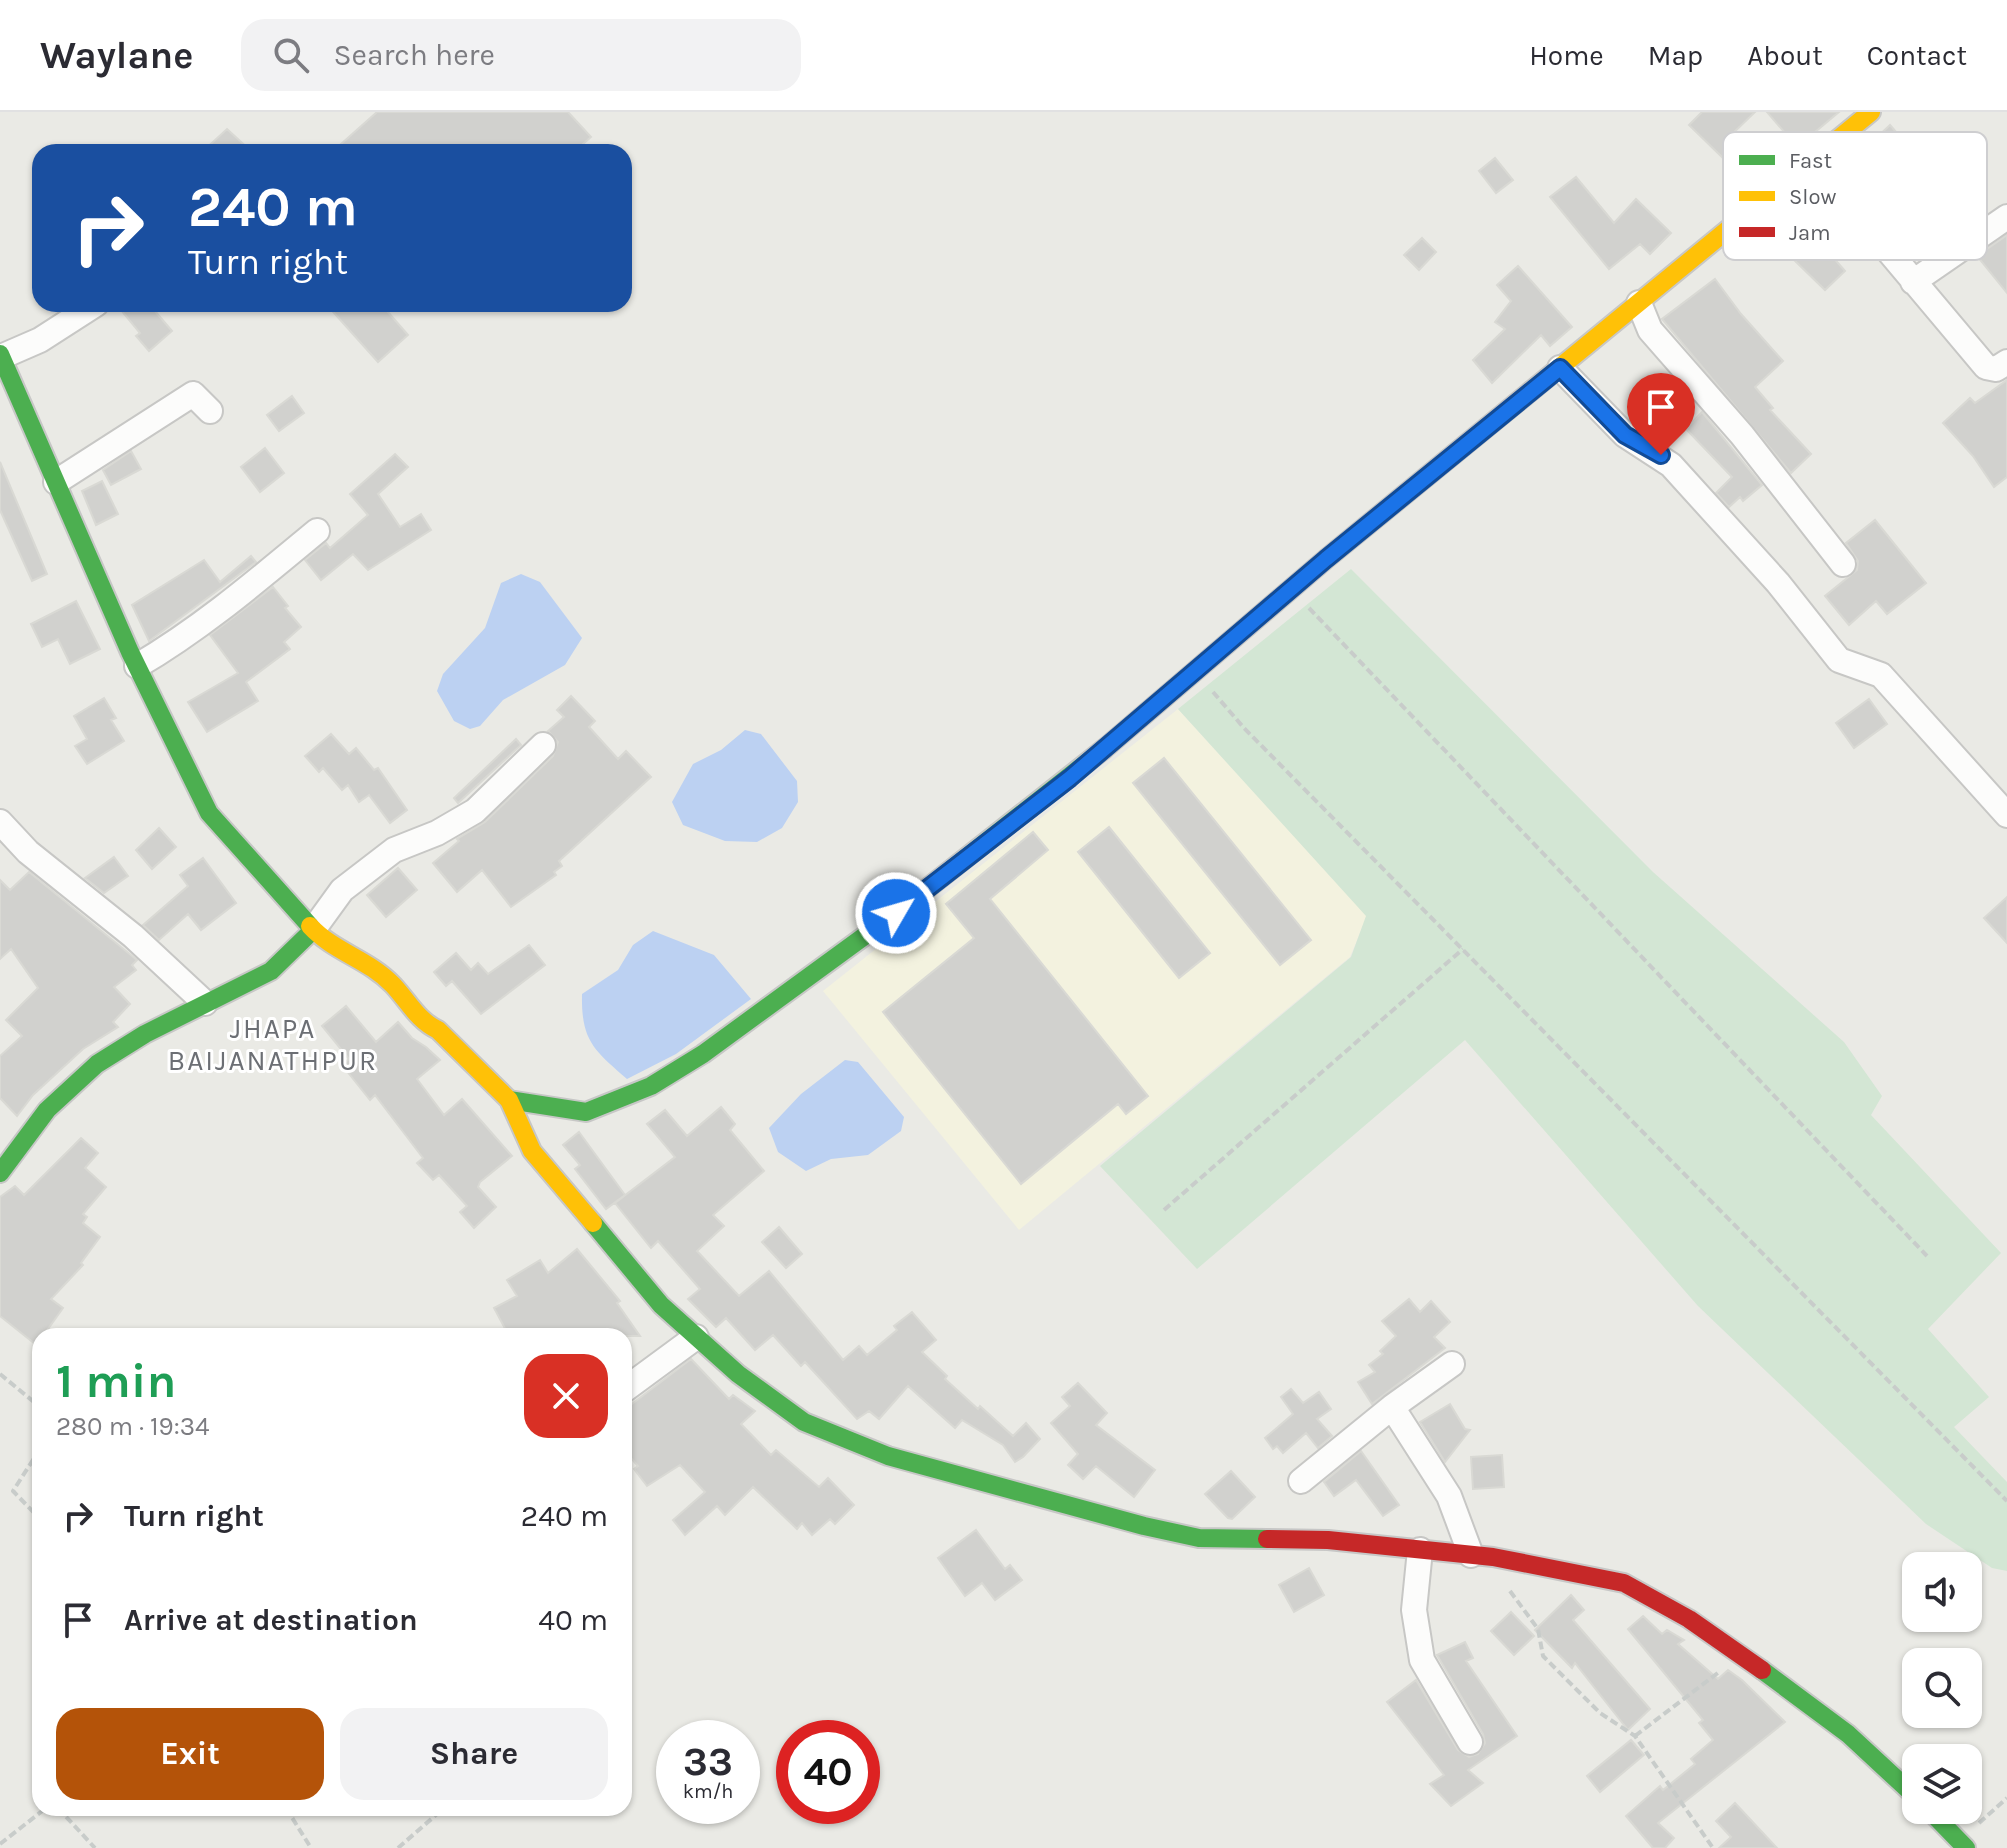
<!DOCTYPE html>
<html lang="en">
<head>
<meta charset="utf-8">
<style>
	:root { --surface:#fff; --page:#f2f2f3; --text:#2b2b33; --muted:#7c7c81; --line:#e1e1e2; --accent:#b45309 }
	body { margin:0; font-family:Karla,sans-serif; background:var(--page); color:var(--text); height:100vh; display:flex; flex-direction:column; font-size:30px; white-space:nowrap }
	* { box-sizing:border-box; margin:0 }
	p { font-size:26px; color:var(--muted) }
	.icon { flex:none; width:44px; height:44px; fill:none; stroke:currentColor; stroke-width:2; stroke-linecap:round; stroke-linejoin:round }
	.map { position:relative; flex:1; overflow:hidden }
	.drawer { position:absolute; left:32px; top:1216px; width:600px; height:488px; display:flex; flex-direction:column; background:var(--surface); border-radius:24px; box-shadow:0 2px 6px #0004 }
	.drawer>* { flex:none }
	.top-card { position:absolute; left:32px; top:32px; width:600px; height:168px; border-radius:24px; box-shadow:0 2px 6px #0004; background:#1a4fa0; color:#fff; overflow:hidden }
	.controls { position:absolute; left:1902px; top:1440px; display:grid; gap:16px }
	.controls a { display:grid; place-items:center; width:80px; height:80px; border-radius:16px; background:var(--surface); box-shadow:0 2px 6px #0004; font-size:40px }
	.speed { position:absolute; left:656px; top:1608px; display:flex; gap:16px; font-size:40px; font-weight:700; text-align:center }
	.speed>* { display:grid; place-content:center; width:104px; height:104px; border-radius:50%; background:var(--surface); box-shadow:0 2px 6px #0004; line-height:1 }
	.speed small { font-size:20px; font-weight:400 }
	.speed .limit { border:12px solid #d22; background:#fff; color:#111 }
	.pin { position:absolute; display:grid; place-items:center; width:68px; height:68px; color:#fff; margin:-82px -34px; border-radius:50% 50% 50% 0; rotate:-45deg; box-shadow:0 0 8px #0007 }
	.pin .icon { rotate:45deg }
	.me { position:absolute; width:88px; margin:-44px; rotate:52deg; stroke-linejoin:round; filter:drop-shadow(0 0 6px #0008) }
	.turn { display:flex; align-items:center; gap:28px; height:168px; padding:0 24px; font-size:36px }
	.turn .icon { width:104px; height:104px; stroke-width:2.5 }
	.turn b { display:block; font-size:56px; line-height:68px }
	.round { display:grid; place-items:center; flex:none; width:84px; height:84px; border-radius:24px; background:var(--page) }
	.headline { display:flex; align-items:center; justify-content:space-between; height:136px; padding:0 24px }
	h1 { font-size:48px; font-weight:700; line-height:60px; color:#1e9e55 }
	.cta { display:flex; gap:16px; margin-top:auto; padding:16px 24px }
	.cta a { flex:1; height:92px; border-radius:24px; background:var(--accent); color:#fff; font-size:32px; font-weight:700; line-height:92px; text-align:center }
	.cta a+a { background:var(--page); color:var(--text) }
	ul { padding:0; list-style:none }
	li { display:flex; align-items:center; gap:24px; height:104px; padding:0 24px }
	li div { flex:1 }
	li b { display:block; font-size:30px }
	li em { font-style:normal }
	header { display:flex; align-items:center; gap:48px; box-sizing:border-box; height:112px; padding:0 40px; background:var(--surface); border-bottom:2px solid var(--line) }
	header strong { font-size:38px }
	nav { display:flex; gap:44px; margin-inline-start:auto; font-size:28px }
	.search { width:560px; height:72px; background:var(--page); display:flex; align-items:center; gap:20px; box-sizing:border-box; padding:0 28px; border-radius:24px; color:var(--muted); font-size:30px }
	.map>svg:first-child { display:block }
	.commercial { fill:#f3f2df }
	.green { fill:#d3e6d4 }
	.water { fill:#bcd1f2 }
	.building { fill:#d1d1ce; stroke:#d9d9d4; stroke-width:2 }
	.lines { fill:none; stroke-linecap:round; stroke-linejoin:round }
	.street-casing { stroke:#c7c7c5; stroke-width:28 }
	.fast-casing { stroke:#c7c7c6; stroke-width:22 }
	.slow-casing { stroke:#c7c7c6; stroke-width:22 }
	.jam-casing { stroke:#c7c7c6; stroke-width:22 }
	.path { stroke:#c8ccca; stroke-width:4; stroke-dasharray:8 4; stroke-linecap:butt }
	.street { stroke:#fcfcfb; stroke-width:24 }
	.fast { stroke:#4caf50; stroke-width:18 }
	.slow { stroke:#ffc107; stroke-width:18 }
	.jam { stroke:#c62828; stroke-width:18 }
	.route-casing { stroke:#114b97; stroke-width:20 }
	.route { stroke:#1a73e8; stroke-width:14 }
	.labels { text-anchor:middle; stroke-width:6; stroke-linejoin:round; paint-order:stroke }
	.quarter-label { font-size:28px; letter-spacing:2px; fill:#6c6f74; stroke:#fff }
	.key { fill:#fff; stroke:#ceced0; stroke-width:2 }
	.key-label { font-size:22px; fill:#5b5d62 }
</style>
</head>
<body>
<header>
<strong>Waylane</strong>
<div class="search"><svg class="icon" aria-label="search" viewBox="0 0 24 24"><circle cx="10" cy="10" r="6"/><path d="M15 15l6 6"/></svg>Search here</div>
<nav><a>Home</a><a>Map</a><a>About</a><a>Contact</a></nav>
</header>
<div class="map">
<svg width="2007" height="1736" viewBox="0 0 2007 1736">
	<rect width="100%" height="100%" fill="#eaeae5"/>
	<!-- commercial -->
	<path class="commercial" d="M1178,597l189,207 -17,41 -331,273 -196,-239z"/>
	<!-- green -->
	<path class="green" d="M1351,457l302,303 191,170 38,54 -11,19 130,138 -73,76 61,68 -35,30 53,55v89l-15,-3 -66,-44 -228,-218 -233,-266 -268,229 -97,-103 251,-209 15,-41 -188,-207z"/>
	<!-- water -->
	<path class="water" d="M521,462l19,8 42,56 -17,27 -62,35 -23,26 -10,3 -16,-8 -17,-30 6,-17 42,-46 16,-45z
		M745,618l16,4 36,47 1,21 -16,26 -25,14 -32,-1 -42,-16 -11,-23 21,-38 28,-14z
		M653,819l61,24 37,44 -75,55 -49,25c-33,-29 -46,-38 -45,-85l36,-24 15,-25z
		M845,948l13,2 46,55 -3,14 -33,24 -37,4 -25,12 -28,-19 -9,-24 32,-34z"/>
	<!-- building -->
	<path class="building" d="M377,0h191l23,25 -17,15h-242z
		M1702,0h53l-27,26 8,7 -13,13 -34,-33z
		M1767,0h72l-42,35z
		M1890,13l13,15 -16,14 -13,-14z
		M227,17l25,23h-50z
		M1495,46l18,22 -17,13 -17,-22z
		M1576,65l38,46 22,-24 35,34 -21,21 -10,-10 -31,25 -59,-72z
		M1818,78l18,22 -24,21 33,38 -20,19 -36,-35 -18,-24z
		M2007,123v58l-30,-37z
		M1422,126l14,14 -17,18 -15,-15z
		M1518,154l54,61 -22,19 -9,-11 -49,48 -19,-23 32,-31 -10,-7 16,-21 -14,-16z
		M1715,167l26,35 42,47 -28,26 18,21 -3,2 41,44 -20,19 -129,-154z
		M116,192h33l23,27 -23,20 -13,-15 4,-3z
		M326,192h55l27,31 -30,27z
		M2007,268v97l-13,10 -21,-31 -30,-33 27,-25 5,5z
		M292,284l12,17 -25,18 -12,-16z
		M1702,300l60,73 -19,16 -3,-4 -11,10 -13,-14 16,-16 -46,-48z
		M265,336l19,25 -24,19 -19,-25z
		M131,339l10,18 -30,16 -8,-15z
		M395,342l13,13 -30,27 22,33 21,-13 10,16 -63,40 -15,-16 -32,26 -16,-20 21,-17 4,5 38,-33 -18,-21z
		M0,350l47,112 -15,7 -32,-71z
		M102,369l16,33 -22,11 -14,-34z
		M1875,408l51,63 -39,31 -11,-13 -27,24 -24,-29 32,-26 1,-9 -12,-18z
		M251,444l5,6 -107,79 -17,-36 72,-45 16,22z
		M273,475l15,19 -3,2 16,19 -17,15 6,7 -44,33 12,19 -51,31 -19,-30 50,-29 -28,-38z
		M76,489l24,48 -30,15 -12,-25 -16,8 -11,-23z
		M571,584l24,25 -6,6 29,32 8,-8 25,26 -92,84 3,5 -8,6 2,3 -45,32 -29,-37 -25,22 -24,-29 26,-22 -2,-2 28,-17 68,-66 5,-14 -10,-11 16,-14 -7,-7z
		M104,586l12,20 -5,2 13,21 -37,23 -12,-18 12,-7 -13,-23z
		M1869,587l18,25 -33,24 -18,-25z
		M331,622l18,20 7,-6 18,22 4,-2 29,42 -17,13 -21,-28 -10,7 -11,-17 -6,5 -19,-22 -4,4 -14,-16z
		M516,627l5,6 -63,58 -4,-5z
		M1164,646l147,182 -31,25 -147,-182z
		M1109,715l101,126 -31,25 -101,-126z
		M159,716l17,19 -24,22 -16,-19z
		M1033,720l15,18 -58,49 158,197 -22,18 -8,-10 -97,80 -138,-172 91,-74 -28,-34z
		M114,745l14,19 -24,17 -19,-15z
		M203,746l33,45 -35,27 -13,-16 -29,26 -16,-15 45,-39 -8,-11z
		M398,756l19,22 -31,27 -19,-22z
		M29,760l108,88 -5,5 4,5 -22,17 16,17 -17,18 5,5 -35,22 -50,46 -16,21 -17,-18v-42l22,-20 -16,-16 32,-32 -27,-39 -11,10v-79l10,10z
		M2007,785v46l-23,-25z
		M529,833l16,20 -64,49 -29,-33 -6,5 -12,-14 22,-19 15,17 7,-7 10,11z
		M346,894l30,36 22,-20 14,16 14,9 14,13 -23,19 27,36 18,-16 50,57 -32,26 -2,5 18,20 -22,21 -14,-16 7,-6 -28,-31 -6,5 -16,-17 6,-5 -48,-63 -5,5 -28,-35 7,-6 -27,-33z
		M721,995l14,17 -5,6 34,41 -51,44 11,11 -27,25 42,45 30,-25 74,89 16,-14 8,9 30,-25 -3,-4 18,-14 24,28 -14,12 25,24 -2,3 33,30 2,-3 33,30 13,-13 14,16 -17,18 -8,5 -12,-17 -41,-25 -7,8 -47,-42 -29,33 -10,-8 -12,8 -52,-57 -4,4 -28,-31 -18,15 -29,-32 -10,9 -28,-28 12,-10 -42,-48 -7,7 -36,-45 60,-46 -28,-33 18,-14 22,26z
		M579,1020l46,63 -19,14 -31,-40 5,-4 -17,-20z
		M81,1026l17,15 -13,15 21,19 -23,27 4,3 -4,6 17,14 -19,26 2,2 -32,34 12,9 -20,28h-3v12l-40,-32v-119l15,-11 9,9z
		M779,1115l23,27 -16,14 -24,-26z
		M577,1137l43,52 -3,2 23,33h-131l-15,-28 23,-12 -10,-16 33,-20 8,13z
		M1409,1187l11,13 11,-11 19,21 -16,15 11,11 -73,56 -14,-22 17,-10 -6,-7 14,-11 -3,-3 16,-15 -14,-15z
		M691,1247l38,40 4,-4 22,16 -14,13 30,31 5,-5 43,37 9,-9 26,27 -19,19 -5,-5 -18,16 -10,-12 -5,6 -44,-42 -28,28 -8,-9 -32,29 -12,-15 32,-28 -25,-27 -33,21 -13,-17 4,-3 -14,-16v-40z
		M1078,1271l29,30 -11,12 59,45 -21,27 -38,-31 -13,13 -15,-14 10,-11 -27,-31 19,-17 -8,-9z
		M1291,1277l12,14 16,-11 12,17 -14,10 15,17 -14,12 -12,-15 -23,20 -6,-7 -4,3 -8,-11 28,-24 -12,-17z
		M1450,1292l15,25 5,1 -25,32 -25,-40z
		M1361,1339l38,54 -16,11 -27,-36 -22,16 -10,-14z
		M1502,1343l2,32 -31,2 -2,-32z
		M1231,1359l24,26 -23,22 -4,-1 -23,-24z
		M976,1418l29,39 5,-4 12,15 -27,20 -13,-17 -17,13 -27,-38z
		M1309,1456l15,27 -30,17 -15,-27z
		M1571,1483l13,15 -11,10 77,89 -22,21 -53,-67 -3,5 -37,-38z
		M1511,1500l23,24 -20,19 -23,-24z
		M1643,1504l19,18 5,-4 17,10 -6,4 40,35 10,-9 14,10 43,42 -127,101 16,15 -9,10h-12l-27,-32 34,-30 3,4 32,-26 -4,-5 22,-19 -14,-17 4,-3 -75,-91z
		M1465,1530l8,16 -7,3 51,75 -49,34 15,13 -32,23 -21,-22 14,-9 -57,-73 29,-22 42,70 11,7 9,-3 7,-11 -2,-9 -46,-79z
		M1631,1628l13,15 -44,37 -13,-16z
		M1735,1691l42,45h-58l12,-11 -15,-16z"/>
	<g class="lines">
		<defs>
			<path id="street" d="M1812,48l174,207 10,2 11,-7
				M1913,170l94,-65
				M1639,191l11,27 92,105 101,129
				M1,245l39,-17 56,-36
				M1560,256l65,67 46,30 107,118 61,77 42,15 126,140
				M56,370l137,-88 17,17
				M137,554c65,-38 122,-87 180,-135
				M0,710l28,30 105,84 72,67
				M313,818l29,-40 52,-40 43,-17 38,-22 68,-66
				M624,1278l72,-53
				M1392,1295l57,89 22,59
				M1301,1369l91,-74 60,-43
				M1420,1438l-6,60 8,50 48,82"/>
			<path id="fast" d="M0,242l130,298 79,161 101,113
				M509,988l77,12 65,-26 52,-32 193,-141 208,-164
				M0,1061l47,-63 50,-46 48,-30 126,-63 42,-41
				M593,1111l68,82 77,69 66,48 84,34 256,70 55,12 68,1
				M1762,1558l86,64 68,63
				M1929,1698l37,38"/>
			<path id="slow" d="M1531,279l340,-279
				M310,814c24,26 58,33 83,59 15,16 25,36 45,45l71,70 23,51 61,72"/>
			<path id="jam" d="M1104,637l222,-190 205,-168
				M1267,1427l61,1 165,17 131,26 65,36 73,51"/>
		</defs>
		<!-- street casing -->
		<use href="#street" class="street-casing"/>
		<!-- fast casing -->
		<use href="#fast" class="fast-casing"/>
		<!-- slow casing -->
		<use href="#slow" class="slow-casing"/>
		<!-- jam casing -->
		<use href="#jam" class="jam-casing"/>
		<!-- path -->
		<path class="path" d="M1309,496l618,648
			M1213,580l31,36 763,773
			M1164,1098l299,-261
			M0,1262l40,33
			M40,1337l-27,42 27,28
			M1510,1479l28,38 5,27 57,57 35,23 78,112
			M1635,1624l84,-64
			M58,1696l37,40
			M286,1696l25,40
			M1979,1711l28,-25
			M0,1732l46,-36
			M398,1736l46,-40"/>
		<!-- street -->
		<use href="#street" class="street"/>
		<!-- fast -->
		<use href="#fast" class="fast"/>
		<!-- slow -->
		<use href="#slow" class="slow"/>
		<!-- jam -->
		<use href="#jam" class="jam"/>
	</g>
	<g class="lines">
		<defs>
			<path id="route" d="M896,801l174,-135 256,-219 234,-191 65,67 36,20"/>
		</defs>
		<!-- route casing -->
		<use href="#route" class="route-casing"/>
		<!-- route -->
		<use href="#route" class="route"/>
	</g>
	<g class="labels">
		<!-- quarter labels -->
		<g class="quarter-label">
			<text x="273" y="926">JHAPA<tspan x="273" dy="32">BAIJANATHPUR</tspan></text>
		</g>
	</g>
	<!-- legend -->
	<rect x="1723" y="20" width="264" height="128" rx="12" class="key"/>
	<rect x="1739" y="43" width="36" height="10" fill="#4caf50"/>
	<rect x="1739" y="79" width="36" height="10" fill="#ffc107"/>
	<rect x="1739" y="115" width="36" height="10" fill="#c62828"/>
	<g class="key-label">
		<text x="1789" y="56">Fast</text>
		<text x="1789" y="92">Slow</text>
		<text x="1789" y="128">Jam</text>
	</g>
</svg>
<div class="controls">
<a><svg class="icon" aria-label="sound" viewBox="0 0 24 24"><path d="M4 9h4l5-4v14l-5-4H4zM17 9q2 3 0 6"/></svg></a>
<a><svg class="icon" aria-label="search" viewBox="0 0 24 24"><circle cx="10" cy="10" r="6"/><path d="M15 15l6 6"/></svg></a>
<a><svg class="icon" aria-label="layers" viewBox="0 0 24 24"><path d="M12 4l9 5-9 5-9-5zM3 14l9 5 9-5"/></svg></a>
</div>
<div class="speed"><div>33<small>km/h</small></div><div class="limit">40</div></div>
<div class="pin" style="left:1661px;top:343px;background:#d93025"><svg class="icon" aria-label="arrive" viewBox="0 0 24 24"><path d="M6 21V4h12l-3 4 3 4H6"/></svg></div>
<svg class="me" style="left:896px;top:801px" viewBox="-20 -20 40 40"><circle r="17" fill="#1a73e8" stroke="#fff" stroke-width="3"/><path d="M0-11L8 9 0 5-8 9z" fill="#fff"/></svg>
<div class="top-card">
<div class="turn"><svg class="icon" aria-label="right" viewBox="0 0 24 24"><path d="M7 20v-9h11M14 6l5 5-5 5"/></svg><div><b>240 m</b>Turn right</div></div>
</div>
<section class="drawer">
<div class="headline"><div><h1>1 min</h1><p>280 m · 19:34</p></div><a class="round" style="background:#d93025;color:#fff"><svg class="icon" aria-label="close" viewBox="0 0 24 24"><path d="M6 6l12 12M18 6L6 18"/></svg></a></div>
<ul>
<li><svg class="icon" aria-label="right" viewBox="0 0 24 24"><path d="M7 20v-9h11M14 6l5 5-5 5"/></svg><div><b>Turn right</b></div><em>240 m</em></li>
<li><svg class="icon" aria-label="arrive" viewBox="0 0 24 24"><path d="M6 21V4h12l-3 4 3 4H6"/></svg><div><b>Arrive at destination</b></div><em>40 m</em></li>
</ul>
<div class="cta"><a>Exit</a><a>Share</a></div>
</section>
</div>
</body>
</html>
